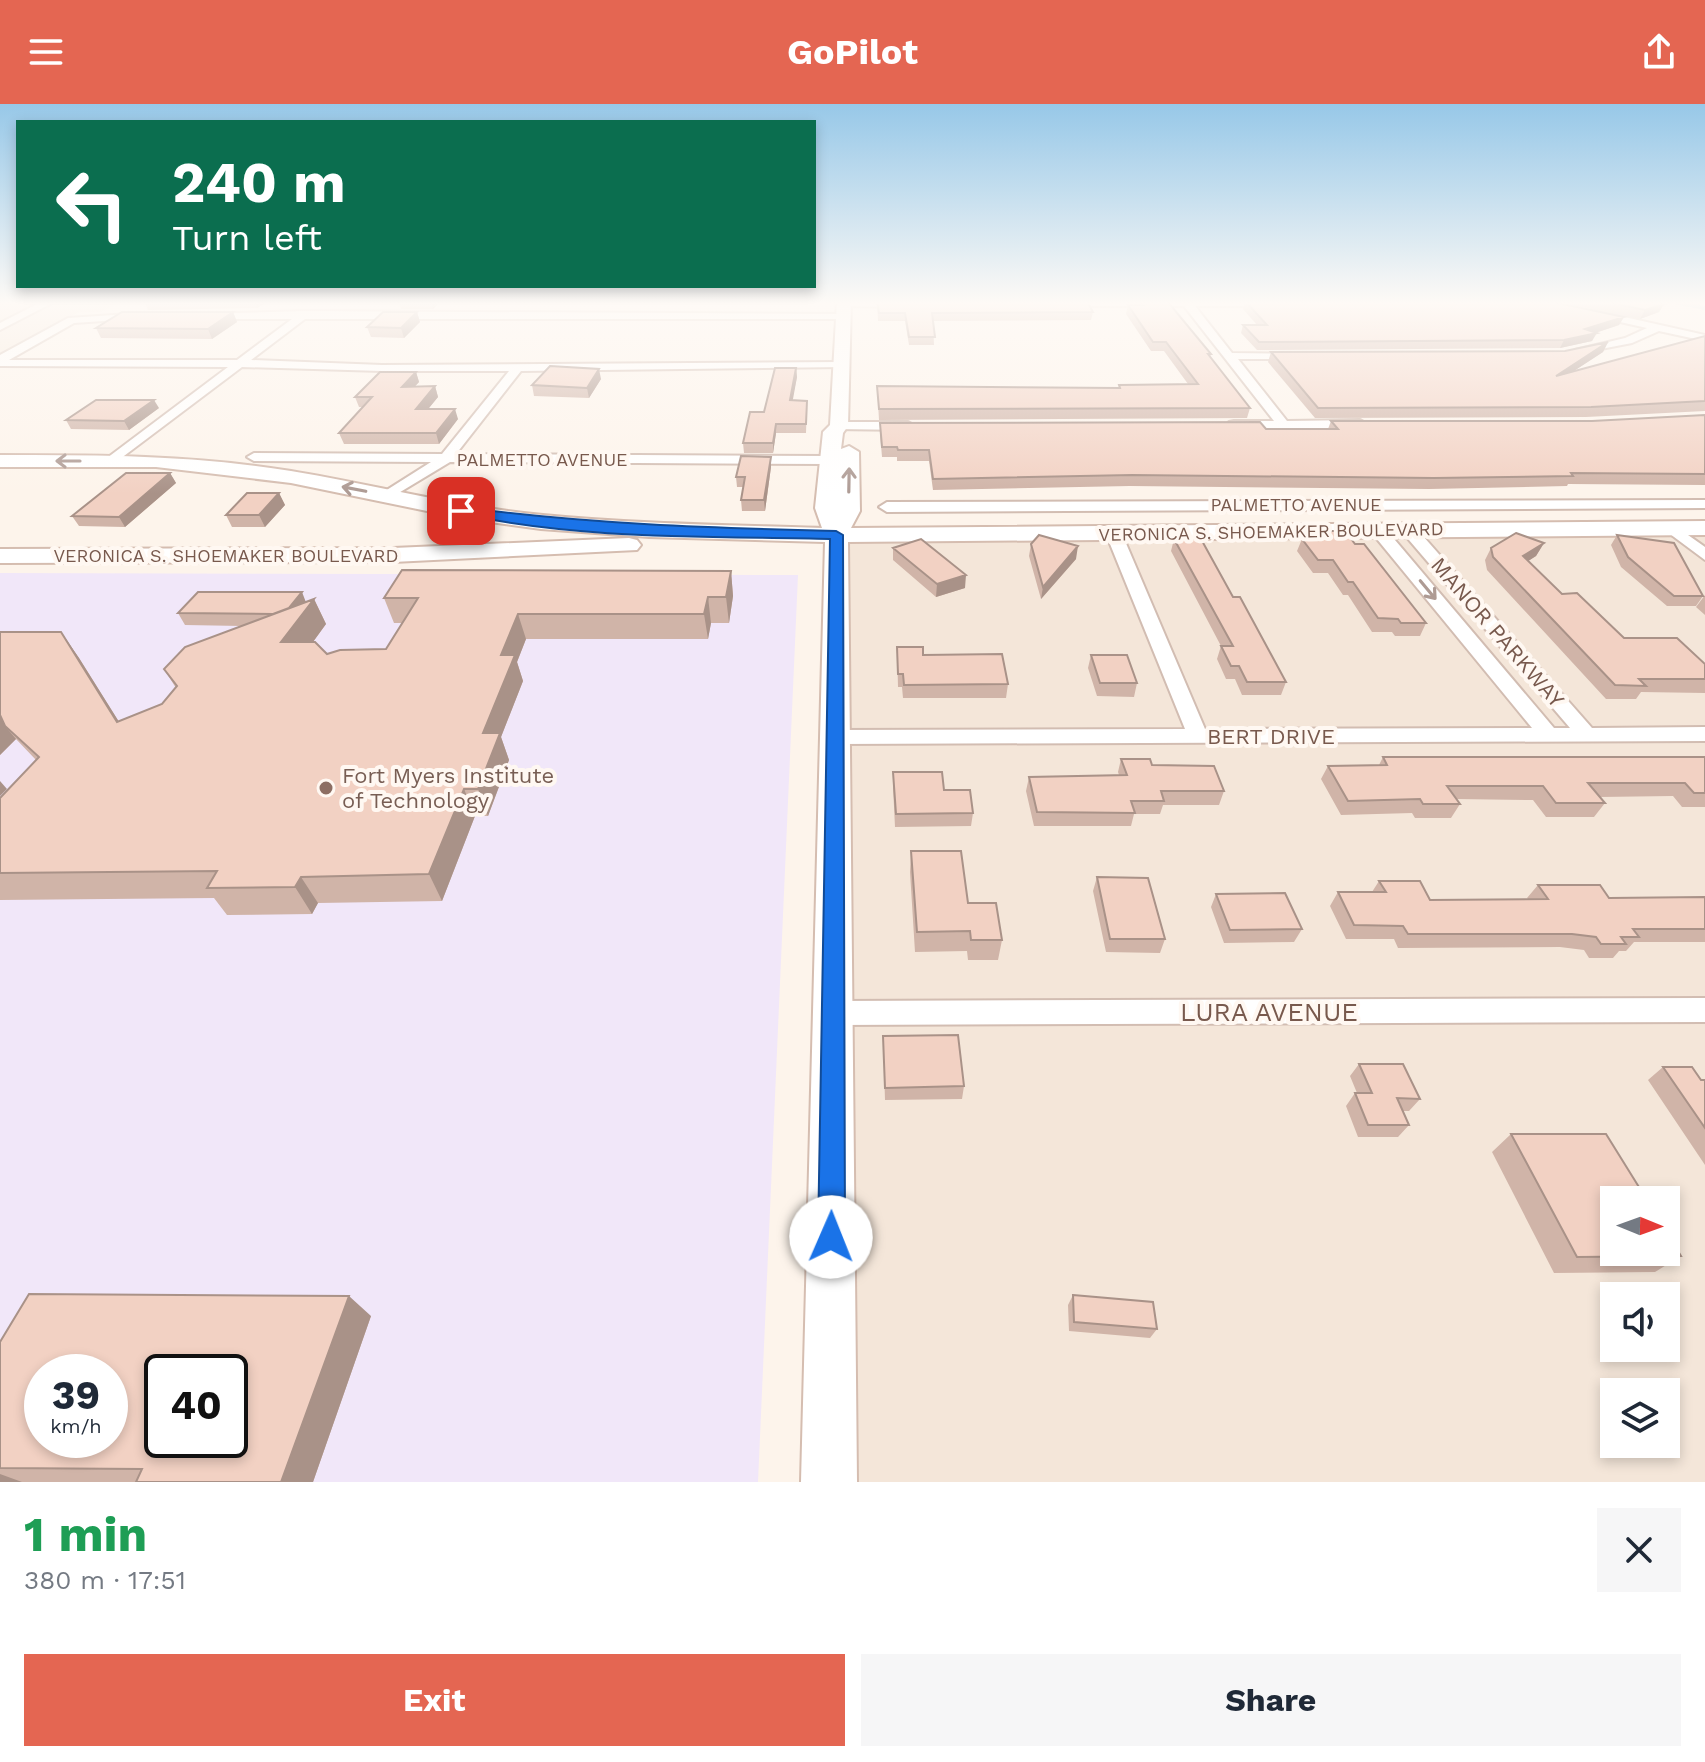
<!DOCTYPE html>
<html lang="en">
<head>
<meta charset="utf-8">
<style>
	:root { --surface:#fff; --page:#f6f6f7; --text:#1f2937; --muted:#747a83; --accent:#e46652 }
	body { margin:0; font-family:"Work Sans",sans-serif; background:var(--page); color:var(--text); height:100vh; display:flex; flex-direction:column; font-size:30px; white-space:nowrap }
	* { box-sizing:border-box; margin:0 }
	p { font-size:26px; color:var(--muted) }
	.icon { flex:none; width:44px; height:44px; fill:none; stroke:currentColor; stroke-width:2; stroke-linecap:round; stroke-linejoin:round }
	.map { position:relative; height:1378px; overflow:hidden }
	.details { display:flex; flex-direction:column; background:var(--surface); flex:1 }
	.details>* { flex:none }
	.hud { position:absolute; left:16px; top:16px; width:800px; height:168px; border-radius:0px; box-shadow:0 4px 12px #0003; background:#0b6e4f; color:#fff; overflow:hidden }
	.needle { width:52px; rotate:91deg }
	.buttons { position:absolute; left:1600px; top:1082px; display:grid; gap:16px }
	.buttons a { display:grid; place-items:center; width:80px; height:80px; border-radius:0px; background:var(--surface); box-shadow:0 4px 12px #0003; font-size:40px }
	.speed { position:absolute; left:24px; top:1250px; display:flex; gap:16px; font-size:40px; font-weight:700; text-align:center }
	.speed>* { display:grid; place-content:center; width:104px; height:104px; border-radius:50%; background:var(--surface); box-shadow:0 4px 12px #0003; line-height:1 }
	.speed small { font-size:20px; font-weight:400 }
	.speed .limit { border:4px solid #111; border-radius:12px; background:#fff; color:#111 }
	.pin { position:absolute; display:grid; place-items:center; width:68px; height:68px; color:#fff; margin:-34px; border-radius:16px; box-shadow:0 4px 12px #0006 }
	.me { position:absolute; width:88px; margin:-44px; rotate:1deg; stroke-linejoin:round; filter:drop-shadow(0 0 6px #0008) }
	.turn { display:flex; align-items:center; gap:28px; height:168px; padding:0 24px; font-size:36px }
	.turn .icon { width:104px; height:104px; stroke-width:2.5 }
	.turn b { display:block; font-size:56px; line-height:68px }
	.round { display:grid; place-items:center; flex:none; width:84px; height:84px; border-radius:0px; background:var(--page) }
	.summary { display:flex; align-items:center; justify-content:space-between; height:136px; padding:0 24px }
	h1 { font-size:48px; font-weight:700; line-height:60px; color:#1e9e55 }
	.action { display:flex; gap:16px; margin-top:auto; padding:16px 24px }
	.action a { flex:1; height:92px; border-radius:0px; background:var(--accent); color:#fff; font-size:32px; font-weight:700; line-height:92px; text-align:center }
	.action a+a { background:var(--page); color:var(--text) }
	header { display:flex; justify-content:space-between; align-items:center; height:104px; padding:0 24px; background:var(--accent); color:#fff; font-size:36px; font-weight:700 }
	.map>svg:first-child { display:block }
	.residential { fill:#f4e6d9; fill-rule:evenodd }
	.education { fill:#f1e7f9; fill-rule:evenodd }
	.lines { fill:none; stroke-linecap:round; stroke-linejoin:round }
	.stream { stroke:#a5d5d9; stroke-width:4 }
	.street-casing { stroke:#d2bdb2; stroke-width:4 }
	.secondary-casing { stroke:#d5bdb0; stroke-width:4 }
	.street { fill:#fff; fill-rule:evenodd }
	.secondary { fill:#fff; fill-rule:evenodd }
	.wall { fill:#d0b4a8 }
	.shaded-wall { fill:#a99288 }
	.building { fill:#f2d1c3; stroke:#a99288; stroke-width:2; fill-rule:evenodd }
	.oneway { stroke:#ae9b94 }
	.route { fill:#1a73e8; stroke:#114b97; stroke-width:2 }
	.education-dot { fill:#8d6e63; stroke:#fff8f2; stroke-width:3 }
	.labels { text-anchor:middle; stroke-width:8; stroke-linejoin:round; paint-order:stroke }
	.far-street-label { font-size:18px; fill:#78594d; stroke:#fff8f2 }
	.street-label { font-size:22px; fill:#78594d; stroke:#fff8f2 }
	.education-label { font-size:22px; fill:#785e54; stroke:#fff8f2; text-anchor:start }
	.near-street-label { font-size:26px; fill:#78594d; stroke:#fff8f2 }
</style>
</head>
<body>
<header><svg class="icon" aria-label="menu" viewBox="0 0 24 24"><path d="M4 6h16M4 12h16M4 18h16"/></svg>GoPilot<svg class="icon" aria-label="share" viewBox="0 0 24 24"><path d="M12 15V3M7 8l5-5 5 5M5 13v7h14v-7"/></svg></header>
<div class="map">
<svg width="1705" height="1378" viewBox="0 0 1705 1378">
	<rect width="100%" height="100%" fill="#fdf4eb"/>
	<!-- residential -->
	<path class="residential" d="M0,197h120l-19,11h-22l-79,42z
		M1705,429v949h-849l-8,-942zM1614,1096h52v52h-52zM1614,1192h52v52h-52zM1614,1288h52v52h-52z"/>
	<!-- education -->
	<path class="education" d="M0,469l798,2 -40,907h-758zM42,1268h68v68h-68zM162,1268h68v68h-68z"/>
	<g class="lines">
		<!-- stream -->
		<path class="stream" d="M1670,197l35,7"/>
		<defs>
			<path id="street" d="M43,197h13l-56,29v-7z
				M840,197h67l5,3 -5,3 -63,-1z
				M1054,197h221l-4,5h-76l37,47 72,1v4l-4,1h-62l49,62 73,-1 7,4 -7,4h-131v-6l5,-1h40l-90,-115h-126z
				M1593,206l112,25v6l-46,-10 -27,12 -57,11v-4l50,-12 22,-10 -58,-13v-4z
				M305,207l542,3v4l-4,1h-538l-54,41 131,5 459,-3 6,3 -2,2 -324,4 -65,83 373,2 7,4 -7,4 -379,-2 -63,38 -7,-4 2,-3 49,-31 -177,-1 -7,-4 7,-4 188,1 67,-83h-127l-140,-4 -130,98 -7,-4 2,-3 121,-91 -228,-1v-11l68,-37 76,-5 4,1v4l-74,5 -65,37h228l55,-41h-86l-4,-1v-4z
				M839,318h69l7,4 -7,4 -74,-1v-6z
				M1705,396v8l-818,4 -8,-5 8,-5z
				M1671,419l34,24v13l-39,-29 -3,-3z
				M1378,421l6,2 170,201h16l-167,-195v-6h12l177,201 113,-1v14l-868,3 -10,-7 10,-7 348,-1 -79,-195 8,-5 8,5 83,195 327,-1 -160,-195 -2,-3z
				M1705,894v24l-871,3 -10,-4 -4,-8 4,-8 10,-4z"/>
			<path id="secondary" d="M837,197h14l-3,125 -5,7 -2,16 8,-3 10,6 1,59 -9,17 854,-7v14l-857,7 9,940h-56l24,-940 -176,-5 -108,-8 -80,-11 -170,-35 -135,-16h-156v-12c98,0 194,0 291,16 84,14 166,36 252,44 92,9 186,10 279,13l-7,-20 8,-76 7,-7z
				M629,434l8,2 4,5 -4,5 -244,12 -393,1v-14l393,-1z"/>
		</defs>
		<!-- street casing -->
		<use href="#street" class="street-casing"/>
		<!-- secondary casing -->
		<use href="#secondary" class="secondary-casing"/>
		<!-- street -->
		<use href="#street" class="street"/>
		<!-- secondary -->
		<use href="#secondary" class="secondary"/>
	</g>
	<!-- wall -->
	<path class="wall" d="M145,197h123l-11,7 -109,2 -4,-8z
		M398,197h43l-8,8h-32z
		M586,197h37l-1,2h-35z
		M877,197l216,11 -2,8 -158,1 1,24h-25l-4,-24h-27z
		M1245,197l379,16 -5,8 -24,8 -3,8 -32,7 -303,2 -16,-17 2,-8h14l-14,-16z
		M1554,197h100l10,3 -5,8 -19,7z
		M1141,198l70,52 -1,4 40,50 -3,10 -368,2 -2,-34 242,2v-3l69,-1 -24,-33h-13l-25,-37 2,-9h13z
		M233,208l4,10 -25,17 -111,-1 -5,-10z
		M417,208l3,10 -16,16 -33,-1 -4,-10z
		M1705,232v75l-119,6 -271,1 -47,-56 3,-10 294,-1 43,-9 -5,10 -31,20z
		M796,264l1,9 -5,23 15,1 -1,32h-30l-3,20h-29l-1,-10z
		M416,268l3,10 -5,5 21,-1 3,11 -10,12 30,10 -19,25h-95l-5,-11 24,-26h-4l-4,-10z
		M601,275l-12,19 -55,-2 -2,-11z
		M159,304l-30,22 -58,-1 -5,-9z
		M1705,311v70l-137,-1 -1,2 -138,3 -299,-3 -197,4 -4,-29h-32v-4h-15l-2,-24v-10l448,6 3,-8h261z
		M771,363l-6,44h-23l-1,-11 2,-13h-6l-1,-10z
		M170,369l6,10 -51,44 -46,-1 -7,-10z
		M279,389l6,12 -20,22h-33l-6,-12z
		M1319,427l36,13 71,79 -6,13h-25l-3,-4h-20l-24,-37h-5l-15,-22h-15l-16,-22 5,-12h14z
		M1617,431l86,61 -7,10h-29l-46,-39 -10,-22z
		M1174,435l59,58 53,85 -5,13h-39l-7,-16h-9l-9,-20 4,-13 -50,-95z
		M1544,439l-8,13 -8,5 34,33 62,44 81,26v29l-64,-1 -5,7h-30l-119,-129 -2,-10 6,-12z
		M1031,440l45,15 -35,40 -12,-43z
		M893,444l72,40 -29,9 -43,-37z
		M731,467l2,25 -4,27h-18l-3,16h-182l-9,23 6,19 -22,56 8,23 -21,56h-13l-33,85 -124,2 -6,11 -85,1 -13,-17 -214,2v-102l36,-38 -20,-21 -16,16v-123h61l18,26 40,64 43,-18 14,-16 -12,-19 78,-43 -57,-1 -7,-12 128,-11 8,-3 12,25 -13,18 14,12 59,-5 16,-26h-8l-10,-25z
		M1705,491v20l-9,-8z
		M897,543l26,8 85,29 -2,14h-103l-1,-11h-4z
		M1091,551l46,28 -3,14 -37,-1 -9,-28z
		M1383,653h322v50h-23l-9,-11 -74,1 6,6 -11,14h-48l-13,-17 -77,-1 4,5 -9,14h-36l-3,-5 -71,2 -20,-36 7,-13 51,-1z
		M1121,655l31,6 72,26 -5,14h-56l-3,9h-26l-3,12h-97l-8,-35 3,-14 90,-2 -1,-3z
		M893,668l51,18 29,23 -2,13 -76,1 -2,-41z
		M911,747l57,52 34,37 -4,20h-30l-1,-9 -52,1 -5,-80z
		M1097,773l68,62 -5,14 -54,-1 -13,-61z
		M1379,777l51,19 98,-1 -1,-1 11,-13 71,13 96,-1v45h-71l-8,9h-7l-6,7h-24l-5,-8 -24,-3 -162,1 -4,-9h-48l-16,-33 8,-14h34z
		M1216,790l86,35 -8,13 -70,1 -13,-36z
		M883,932l81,50 -2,13 -77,1z
		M1359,960l61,35 -11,12h-6l6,14 -11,12h-40l-12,-31 9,-13h2l-7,-17z
		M1663,963l38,13h4v85l-57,-85z
		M1511,1030l170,122 -26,16 -101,1 -62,-121z
		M1073,1191l84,34 -7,9 -81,-7 -1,-26z
		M371,1212l-58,166h-313v-140z"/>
	<!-- shaded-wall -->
	<path class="shaded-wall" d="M254,197h14l-11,7z
		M431,197h10l-8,8z
		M1664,200l-5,8 -19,7 5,-9z
		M233,208l4,10 -25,17 -4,-10z
		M417,208l3,10 -16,16 -3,-10z
		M1624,213l-5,8 -30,10 8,-2 -5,8 -32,7 4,-8 21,-11z
		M1608,238l-5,10 -52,34 5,-10z
		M796,264l1,9 -6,33 -1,-10z
		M599,265l2,10 -12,19 -2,-10z
		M416,268l3,10 -14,15 -3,-10z
		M435,282l3,11 -18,22 -4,-10z
		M154,296l5,8 -30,22 -5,-9z
		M455,305l3,10 -19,25 -3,-11z
		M776,320v9l-3,20v-10z
		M771,353v10l-6,44 -1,-11z
		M170,369l6,10 -51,44 -6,-10z
		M279,389l6,12 -20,22 -6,-12z
		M1544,439l-8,13 -20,13 7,-13z
		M1078,442l-2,13 -35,40 2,-12z
		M731,467l2,25 -4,27 -3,-26z
		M966,471l-1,13 -29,9 1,-13z
		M302,488l5,13 -23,9z
		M708,493l3,26 -3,16 -4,-25z
		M314,495l12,25 -32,44 -13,-26z
		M518,510l8,25 -9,23 6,19 -22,56 8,23 -21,56 -10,-27 5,-56 18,-78z
		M61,528l18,26 57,91 -19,-27z
		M0,609l5,13 11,13 -16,16z
		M0,677l7,8 -7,7z
		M464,685l11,27 -33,85 -13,-27z
		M301,773l17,26 -6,11 -17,-27z
		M349,1192l22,20 -58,166h-32z
		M0,1370l22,8h-22z"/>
	<!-- building -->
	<path class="building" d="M145,197h71l-72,1z
		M877,197h210l6,11 -161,1 3,24h-26l-4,-24h-26z
		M1245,197h279l34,2 66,14 -39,12 12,4 -33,7 -305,2 -16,-17h24z
		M1602,197h52l10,3 -19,6z
		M1141,198h27l43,52h-3l42,54 -371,1 -2,-23 243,2 -1,-3 79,-1 -32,-42h-13l-25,-37h15z
		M122,208h111l-25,17 -112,-1z
		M383,208h34l-16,16 -34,-1z
		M1705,232v65l-114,6 -273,1 -47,-56 294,-1 43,-9 -52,34z
		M550,262l49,3 -12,19 -55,-3z
		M775,264h21l-6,32 17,1 -1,23h-30l-3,19h-30l7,-31h14z
		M380,268h36l-14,15 33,-1 -19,23h39l-19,24h-97l33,-36h-17z
		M96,296h58l-30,21 -58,-1z
		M1705,311v59l-134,-1 2,3 -139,2 -302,-3 -199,4 -4,-29h-31l-1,-3h-15l-2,-24 380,-1 6,7h72l-7,-8h261z
		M741,352l30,1 -7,43h-23l4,-23h-9z
		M126,369h44l-51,44 -47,-1z
		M247,389h32l-20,22h-33z
		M1319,427h26l10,13h9l62,79h-25l-3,-4 -20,-1 -25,-36h-5l-15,-22h-15l-16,-21h23z
		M1516,429l28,10 -21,13 39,38 15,-1 47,45h53l28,26v15h-66l7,7 -31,-1 -122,-128 -2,-9z
		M1039,431l39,11 -35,41 -12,-43z
		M1617,431l57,8 29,53h-29l-46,-39z
		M921,435l45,36 -29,9 -44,-36z
		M1174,435h27l32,58h7l46,85h-39l-8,-16h-8l-10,-20h12z
		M402,466l329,1 -5,26h-18l-4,17h-186l-17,41h14l-32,78h17l-22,56h-14l-35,85 -128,3 -6,10 -88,1 10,-17 -217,2v-75l39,-41 -34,-31 -5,-11v-83h61l56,90 45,-18 15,-18 -13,-17 21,-22 129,-48 -33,43h34l12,12 13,-4 46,-1 32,-51h-34z
		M198,488h104l-13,16 -16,6 -95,-1z
		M897,543h26v8l79,-1 6,30 -104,1 -1,-11h-5z
		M1091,551h36l10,28h-37z
		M1383,653h322v36h-11l-9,-10h-97l17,20h-49l-13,-17h-96l13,18h-37l-3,-5 -72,2 -20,-35 59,-1z
		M1121,655h29l2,6 62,1 10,25h-63l3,10h-33l4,12 -98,-1 -8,-35 98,-2z
		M893,668h49l2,18h26l3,23 -77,1z
		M911,747h50l7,52h28l6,37h-31l-1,-9 -53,1z
		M1097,773l51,1 17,61h-55z
		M1379,777h41l10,19 118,-1 -10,-14h62l9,13 96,-1v32h-72l6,8h-18l5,7h-25l-5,-7 -24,-3h-164l-5,-8 -49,-1 -16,-33h48z
		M1285,789l17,36 -72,1 -14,-36z
		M958,931l6,51 -79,2 -2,-52z
		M1359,960h44l17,35 -23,-1 12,27h-41l-13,-32h17z
		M1663,963h29l9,13h4v48z
		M1511,1030h95l41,66h-33v52h52v-21l15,25 -104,1z
		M29,1190l320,2 -68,186h-145l6,-13 -142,-1v-126zM42,1268h68v68h-68zM162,1268h68v68h-68z
		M1073,1191l80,7 4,27 -83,-7z"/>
	<!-- one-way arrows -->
	<defs><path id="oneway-shaft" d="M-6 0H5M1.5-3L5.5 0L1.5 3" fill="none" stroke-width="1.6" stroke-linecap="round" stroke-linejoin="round" transform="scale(2)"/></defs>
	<g class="oneway">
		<use href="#oneway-shaft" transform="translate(68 357) rotate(180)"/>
		<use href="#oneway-shaft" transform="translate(849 376) rotate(-89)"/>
		<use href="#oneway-shaft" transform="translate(354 385) rotate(-169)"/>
		<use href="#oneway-shaft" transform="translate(1428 486) rotate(50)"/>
	</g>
	<!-- sky -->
	<linearGradient id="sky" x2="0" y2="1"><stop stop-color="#97c8e8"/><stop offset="0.51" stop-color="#fefaf6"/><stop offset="1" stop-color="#fefaf6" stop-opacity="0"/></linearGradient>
	<rect width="1705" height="390" fill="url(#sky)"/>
	<!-- route -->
	<path class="route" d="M461,403c125,17 249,21 375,24l7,4 2,702 -4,10 -10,4 -9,-4 -4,-10 12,-698c-123,-3 -252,1 -373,-26l-2,-2z"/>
	<!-- markers -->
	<circle class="education-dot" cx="326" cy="684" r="8"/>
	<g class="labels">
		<!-- far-street labels -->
		<g class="far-street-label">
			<text x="542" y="362">PALMETTO AVENUE</text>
			<text x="1296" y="407">PALMETTO AVENUE</text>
			<text transform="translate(1271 428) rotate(-1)" y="6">VERONICA S. SHOEMAKER BOULEVARD</text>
			<text x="226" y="458">VERONICA S. SHOEMAKER BOULEVARD</text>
		</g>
		<!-- street labels -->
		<g class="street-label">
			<text transform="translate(1498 528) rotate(49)" y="8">MANOR PARKWAY</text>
			<text x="1271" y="640">BERT DRIVE</text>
		</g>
		<!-- education labels -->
		<g class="education-label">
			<text x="342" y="679">Fort Myers Institute<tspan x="342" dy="25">of Technology</tspan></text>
		</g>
		<!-- near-street labels -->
		<g class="near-street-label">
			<text x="1269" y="917">LURA AVENUE</text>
		</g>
	</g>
</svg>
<div class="buttons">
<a><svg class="needle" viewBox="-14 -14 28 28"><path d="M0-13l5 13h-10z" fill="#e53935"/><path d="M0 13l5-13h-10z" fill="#747a83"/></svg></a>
<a><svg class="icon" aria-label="sound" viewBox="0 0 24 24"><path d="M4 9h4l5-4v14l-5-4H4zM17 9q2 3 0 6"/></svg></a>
<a><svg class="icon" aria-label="layers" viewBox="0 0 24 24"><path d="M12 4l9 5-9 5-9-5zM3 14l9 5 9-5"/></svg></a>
</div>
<div class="speed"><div>39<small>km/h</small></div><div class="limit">40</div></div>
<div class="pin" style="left:461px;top:407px;background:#d93025"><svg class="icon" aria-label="arrive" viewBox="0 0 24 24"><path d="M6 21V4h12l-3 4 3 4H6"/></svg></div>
<svg class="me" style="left:831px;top:1133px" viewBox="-20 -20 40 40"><circle r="19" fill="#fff"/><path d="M0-13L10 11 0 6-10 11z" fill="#1a73e8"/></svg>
<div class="hud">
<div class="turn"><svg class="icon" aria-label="left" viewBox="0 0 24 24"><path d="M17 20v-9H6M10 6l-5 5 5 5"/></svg><div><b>240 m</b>Turn left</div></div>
</div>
</div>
<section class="details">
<div class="summary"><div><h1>1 min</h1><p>380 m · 17:51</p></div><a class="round"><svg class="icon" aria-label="close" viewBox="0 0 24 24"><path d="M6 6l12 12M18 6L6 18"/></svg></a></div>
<div class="action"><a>Exit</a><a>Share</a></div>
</section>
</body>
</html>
